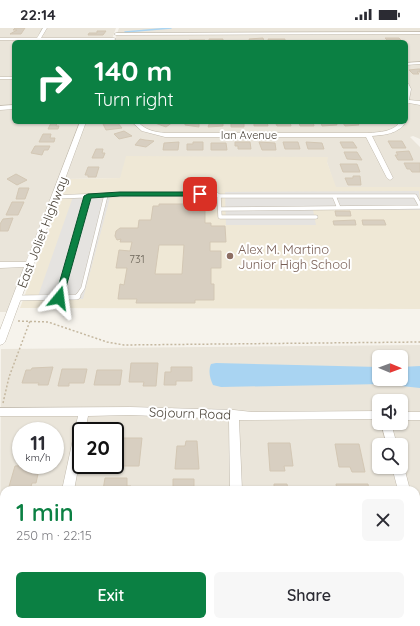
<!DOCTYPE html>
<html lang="en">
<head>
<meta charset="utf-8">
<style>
	:root { --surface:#fff; --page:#f7f7f7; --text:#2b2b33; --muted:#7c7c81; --accent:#0b8043 }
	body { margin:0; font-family:Quicksand,sans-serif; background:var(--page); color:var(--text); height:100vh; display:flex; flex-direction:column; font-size:15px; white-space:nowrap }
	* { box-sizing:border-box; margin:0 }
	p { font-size:13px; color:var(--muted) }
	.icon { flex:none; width:22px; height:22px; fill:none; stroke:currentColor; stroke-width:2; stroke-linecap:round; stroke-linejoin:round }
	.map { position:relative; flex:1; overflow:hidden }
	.details { position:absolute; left:0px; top:458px; width:420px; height:140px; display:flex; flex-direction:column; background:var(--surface); border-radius:12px 12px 0 0; box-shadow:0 1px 3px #0004 }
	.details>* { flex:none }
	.hud { position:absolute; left:12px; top:12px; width:396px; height:84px; border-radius:6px; box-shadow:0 1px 3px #0004; background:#0b8043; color:#fff; overflow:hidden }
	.needle { width:26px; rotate:91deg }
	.tools { position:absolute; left:372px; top:322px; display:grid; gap:8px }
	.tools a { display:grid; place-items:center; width:36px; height:36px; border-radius:6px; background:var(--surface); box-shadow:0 1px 3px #0004; font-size:20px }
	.speed { position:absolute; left:12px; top:394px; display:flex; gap:8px; font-size:20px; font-weight:700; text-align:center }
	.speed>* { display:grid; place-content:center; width:52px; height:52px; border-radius:50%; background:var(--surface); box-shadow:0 1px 3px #0004; line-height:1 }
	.speed small { font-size:10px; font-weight:400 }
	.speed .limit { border:2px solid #111; border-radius:6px; background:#fff; color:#111 }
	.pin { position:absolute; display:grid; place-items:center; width:34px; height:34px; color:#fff; margin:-17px; border-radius:8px; box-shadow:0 2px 6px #0006 }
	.me { position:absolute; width:44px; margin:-22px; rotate:16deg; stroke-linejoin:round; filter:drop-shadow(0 0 3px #0008) }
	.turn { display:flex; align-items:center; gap:14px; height:84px; padding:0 16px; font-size:18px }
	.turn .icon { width:52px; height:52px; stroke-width:2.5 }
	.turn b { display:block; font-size:28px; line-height:34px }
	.round { display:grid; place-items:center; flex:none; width:42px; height:42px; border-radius:6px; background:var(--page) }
	.summary { display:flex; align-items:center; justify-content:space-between; height:68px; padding:0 16px }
	h1 { font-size:24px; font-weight:600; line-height:30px; color:var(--accent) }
	.button { display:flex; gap:8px; margin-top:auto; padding:8px 16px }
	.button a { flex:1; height:46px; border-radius:6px; background:var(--accent); color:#fff; font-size:16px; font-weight:600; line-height:46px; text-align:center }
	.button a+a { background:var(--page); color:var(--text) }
	.status { display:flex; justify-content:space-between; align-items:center; height:28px; padding:0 20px; background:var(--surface); direction:ltr }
	.status svg { height:11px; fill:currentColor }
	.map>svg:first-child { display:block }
	.residential { fill:#eae5da; fill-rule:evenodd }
	.education { fill:#efe8d6 }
	.parking { fill:#e5e3e0 }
	.water { fill:#a9d4f2 }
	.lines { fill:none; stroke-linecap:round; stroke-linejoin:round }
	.stream { stroke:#a9d4f2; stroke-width:1.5 }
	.building { fill:#d8cfc1; stroke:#d3c7b4; fill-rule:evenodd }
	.lane-far1-casing { stroke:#c2bbae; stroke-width:4.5 }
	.lane-casing { stroke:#c2bbae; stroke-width:6 }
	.street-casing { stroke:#c2bbae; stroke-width:1 }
	.path { stroke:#c4b79f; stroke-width:1.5; stroke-dasharray:2 2; stroke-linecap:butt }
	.lane-far1 { stroke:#fff; stroke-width:3.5 }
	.lane { stroke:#fff; stroke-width:5 }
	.street { fill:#fff; fill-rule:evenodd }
	.route { fill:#0b8043; stroke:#07532c }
	.education-dot { fill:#8d6e63; stroke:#fff; stroke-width:1.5 }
	.labels { text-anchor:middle; stroke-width:4; stroke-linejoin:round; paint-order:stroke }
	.far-street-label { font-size:11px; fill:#4b4439; stroke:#fff }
	.number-label { font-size:11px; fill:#6e675b }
	.street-label { font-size:13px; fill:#4b4439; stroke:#fff }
	.education-label { font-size:13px; fill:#785e54; stroke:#fff; text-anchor:start }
</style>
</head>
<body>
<div class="status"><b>22:14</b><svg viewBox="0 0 49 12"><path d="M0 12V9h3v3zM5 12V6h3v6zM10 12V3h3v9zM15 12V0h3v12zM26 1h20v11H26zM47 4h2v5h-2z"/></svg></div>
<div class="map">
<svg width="420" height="598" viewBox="0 0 420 598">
	<rect width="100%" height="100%" fill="#f6f3ec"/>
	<!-- residential -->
	<path class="residential" d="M0,0h116l-5,14h-97v80h67l-71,190h-10z
		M119,0h301v111l-7,-3 -3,1 10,10v40h-85l-8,-25v-5h-95l-112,21 -56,1 19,-57h323v-80h-292z
		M420,317v281h-420l1,-277zM379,329h22v22h-22zM379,373h22v22h-22zM21,403h34v34h-34zM81,403h34v34h-34zM379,417h22v22h-22zM4,462h412v132h-412z"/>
	<!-- education -->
	<path class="education" d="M126,128l202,1 -1,5 9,25h84v122l-400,-1 48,-129 52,-1z"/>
	<!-- parking -->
	<path class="parking" d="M419,163l1,19h-107l3,15h-90l-1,-33z
		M74,166h37l-28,105h-46z"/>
	<!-- water -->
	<path class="water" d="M216,335l163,4v12h22v-12l19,-1v22l-37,-4 -162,3 -8,-2c-3,-6 -5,-14 -2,-21z"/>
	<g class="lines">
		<!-- stream -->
		<path class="stream" d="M125,4l46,-4"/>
	</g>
	<!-- building -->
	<path class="building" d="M15,0h10l-4,6h-11l7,-4h-4z
		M97,3h9l-3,4h-15l1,-2h8z
		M263,10l1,3 -14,1 -1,-3z
		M385,10h14l2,2h-14z
		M209,11h14v3h-14z
		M268,11h17v2l-16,1z
		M189,12h16v2h-17z
		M418,41h2v3h-3l2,2h-6l-4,-4z
		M117,94l5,6 -16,2 -3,-6z
		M157,94h16l-7,5 -11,-4z
		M185,94h14v5l-14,-2z
		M210,94h13v4l-15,1z
		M234,94h10v5h-13v-4h3z
		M254,94h13l1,4h-14z
		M278,94h12l1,4h-14l-1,-2h2z
		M301,94h12l1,4h-14l-1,-3h2z
		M321,94h15l1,3 -15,1z
		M345,94h12l2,3 -14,1 -2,-3h3z
		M51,95h6l-1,3h3l-1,3h-10z
		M124,103l8,5 -13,3 -5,-5z
		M43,106h8l-1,4h5l-1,4h-15z
		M140,111l5,1 9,1 -8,6 -11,-2z
		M388,113h14l4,7h-14z
		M179,114l-1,8h-15l1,-7z
		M193,114h10v8h-16v-6h6z
		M235,114h15l1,7h-13v-3h-3z
		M259,114l16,1 1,7h-14z
		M283,114h15l2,7h-15z
		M306,114l16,1 2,6h-16z
		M340,114h13l4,6h-14z
		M211,115h15l1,7h-16z
		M35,118h15l-2,4h-4l-2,5 -11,-2z
		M96,121h7l-1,4h3l-2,5h-11z
		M409,123l4,9h-15l-3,-5h3l-2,-3z
		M344,124h13l5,8 -15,-1z
		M404,135h16v9h-8l-2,-3h-3z
		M340,136h17l3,8h-17z
		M88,139h11l-3,10h-8v-2h-3z
		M16,146l11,6 -10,5 -10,-6z
		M353,148h7l1,9h-13l-3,-7h8z
		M19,160h10l-4,11h-9z
		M12,174h12l-6,13h-12z
		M159,176h31v2h9v5h6v12h6v3h14l1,16h-16v9h11v17h-10v16h3v16h-19v3h-59l1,-4h-19l2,-15 4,1 3,-17h-11l3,-18 11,1 2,-9h-12l1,-3 -4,1 -2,-4 1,-5 4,-3h18l1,-8h12l2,-14h6zM159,217h25l-2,29h-27z
		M335,183h15l1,5h-15z
		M13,190l-5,13h-8v-7l3,-5z
		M355,192l1,5h-22l-1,-4z
		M362,192h22l2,5h-23z
		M131,335h27l-2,23h-13l1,-4h-15z
		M53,339l-5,18h-10l1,-2h-17l4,-13h5l1,-2z
		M171,339h21v14h-16v4h-12l1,-13h6z
		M62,341h25l-3,14h-15v3h-11z
		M97,342h25l-2,15h-26z
		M115,410h27l-3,28h-19l-1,2h-12v-3h8l2,-19h-2z
		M186,413h11l2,28h-24l2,-23h8z
		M268,415h22l3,23h-9l1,5h-15z
		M335,416h24l6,28h-13l-2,-5h-11z
		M21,418v15h-5z
		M40,437l-4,18h-4l-2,7h-22l7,-24z
		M105,450h22v8h4v4h-28z
		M173,451h21v11h-21z
		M274,456h13l1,5 9,1h-23z
		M336,456h32l1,6h-32z
		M4,484v26h-4v-12z
		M0,521h4v38h-4z
		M0,572h4v9l-4,16z
		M86,594h29l-1,4h-29z
		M283,594h41v3h-41z"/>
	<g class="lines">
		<defs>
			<path id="lane-far1" d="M219,168h196l5,9
				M334,168l5,12
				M55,169l51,-2
				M220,181l200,-2
				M59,269l29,-101
				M77,269l6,-9 23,-93 110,-1 3,2 1,21h96"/>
			<path id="lane" d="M17,270l60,-1 1,-1
				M59,270l1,-2"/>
			<path id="street" d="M43,0h4l-6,10h73l2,1 -2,1h-75l-1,2h-4l1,-2h-35v-2h37z
				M420,4v2l-304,1 -2,-1 2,-1z
				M420,34v2l-14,1v-2z
				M0,49h14v2h-14z
				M406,54l2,1 3,6 -2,11 11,1v4l-11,-2 -3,3z
				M14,77v4l-14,1v-4z
				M80,94h6l-81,220 -2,2 -3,1v-15l24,-63 -24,1v-6h26z
				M132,94h6c7,8 17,10 27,11h203c12,-1 25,-1 32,-11h6c-8,12 -21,13 -34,14l21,42 -3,2 -3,-2 -21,-41h-201l-23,-6z
				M130,379l104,3 18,2 127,-1v8l-140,1 3,70h-12l-1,-71 -99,-4 -42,1 -3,15h-4v22l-7,37h-12l16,-74h-78v-8z
				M401,384h19v8h-19z
				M381,395h10l6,22h-10z
				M401,435l3,4 6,23h-12l-6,-23h9z
				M416,498l4,1v26l-4,-1z
				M34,594h14v4h-14z
				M234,594h14v4h-14z"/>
		</defs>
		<!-- lane-far1 casing -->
		<use href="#lane-far1" class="lane-far1-casing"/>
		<!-- lane casing -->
		<use href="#lane" class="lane-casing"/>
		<!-- street casing -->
		<use href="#street" class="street-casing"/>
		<!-- path -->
		<path class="path" d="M18,293l30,1 59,20 17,3 296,-3
			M3,375l6,-26 21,-56"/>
		<!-- lane-far1 -->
		<use href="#lane-far1" class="lane-far1"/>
		<!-- lane -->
		<use href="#lane" class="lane"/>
		<!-- street -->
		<use href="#street" class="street"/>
	</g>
	<!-- route -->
	<path class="route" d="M120,164h80l3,2 -3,2h-80l-29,2 -28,100 -4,3 -3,-1 -1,-2 29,-102 4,-2z"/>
	<!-- markers -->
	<circle class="education-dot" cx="230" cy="228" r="4"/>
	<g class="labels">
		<!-- far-street labels -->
		<g class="far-street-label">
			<text x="249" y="111">Ian Avenue</text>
		</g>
		<!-- number labels -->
		<g class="number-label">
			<text x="137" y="235">731</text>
		</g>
		<!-- street labels -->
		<g class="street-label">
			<text transform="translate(42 204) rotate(-69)" y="5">East Joliet Highway</text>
			<text transform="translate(190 385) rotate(2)" y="5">Sojourn Road</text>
		</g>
		<!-- education labels -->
		<g class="education-label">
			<text x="238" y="226">Alex M. Martino<tspan x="238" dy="15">Junior High School</tspan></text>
		</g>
	</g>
</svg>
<div class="tools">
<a><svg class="needle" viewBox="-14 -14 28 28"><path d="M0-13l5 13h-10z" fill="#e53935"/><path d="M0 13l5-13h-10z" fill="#7c7c81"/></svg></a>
<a><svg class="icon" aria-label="sound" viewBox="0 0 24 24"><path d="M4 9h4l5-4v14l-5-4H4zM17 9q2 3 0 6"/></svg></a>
<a><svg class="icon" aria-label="search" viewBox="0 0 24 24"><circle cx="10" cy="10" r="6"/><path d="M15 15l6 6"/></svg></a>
</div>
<div class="speed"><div>11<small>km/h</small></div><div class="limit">20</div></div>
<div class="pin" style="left:200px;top:166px;background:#d93025"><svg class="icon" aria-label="arrive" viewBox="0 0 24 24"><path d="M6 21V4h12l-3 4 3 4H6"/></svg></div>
<svg class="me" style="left:59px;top:270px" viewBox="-20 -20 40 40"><path d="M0-17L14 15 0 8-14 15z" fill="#0b8043" stroke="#fff" stroke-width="4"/></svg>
<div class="hud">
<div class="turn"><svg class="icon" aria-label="right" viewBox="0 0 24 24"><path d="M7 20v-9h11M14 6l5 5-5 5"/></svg><div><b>140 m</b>Turn right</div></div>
</div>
<section class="details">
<div class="summary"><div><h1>1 min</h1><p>250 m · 22:15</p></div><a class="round"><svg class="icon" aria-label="close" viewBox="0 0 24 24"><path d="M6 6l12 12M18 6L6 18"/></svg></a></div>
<div class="button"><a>Exit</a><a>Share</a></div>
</section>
</div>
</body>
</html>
